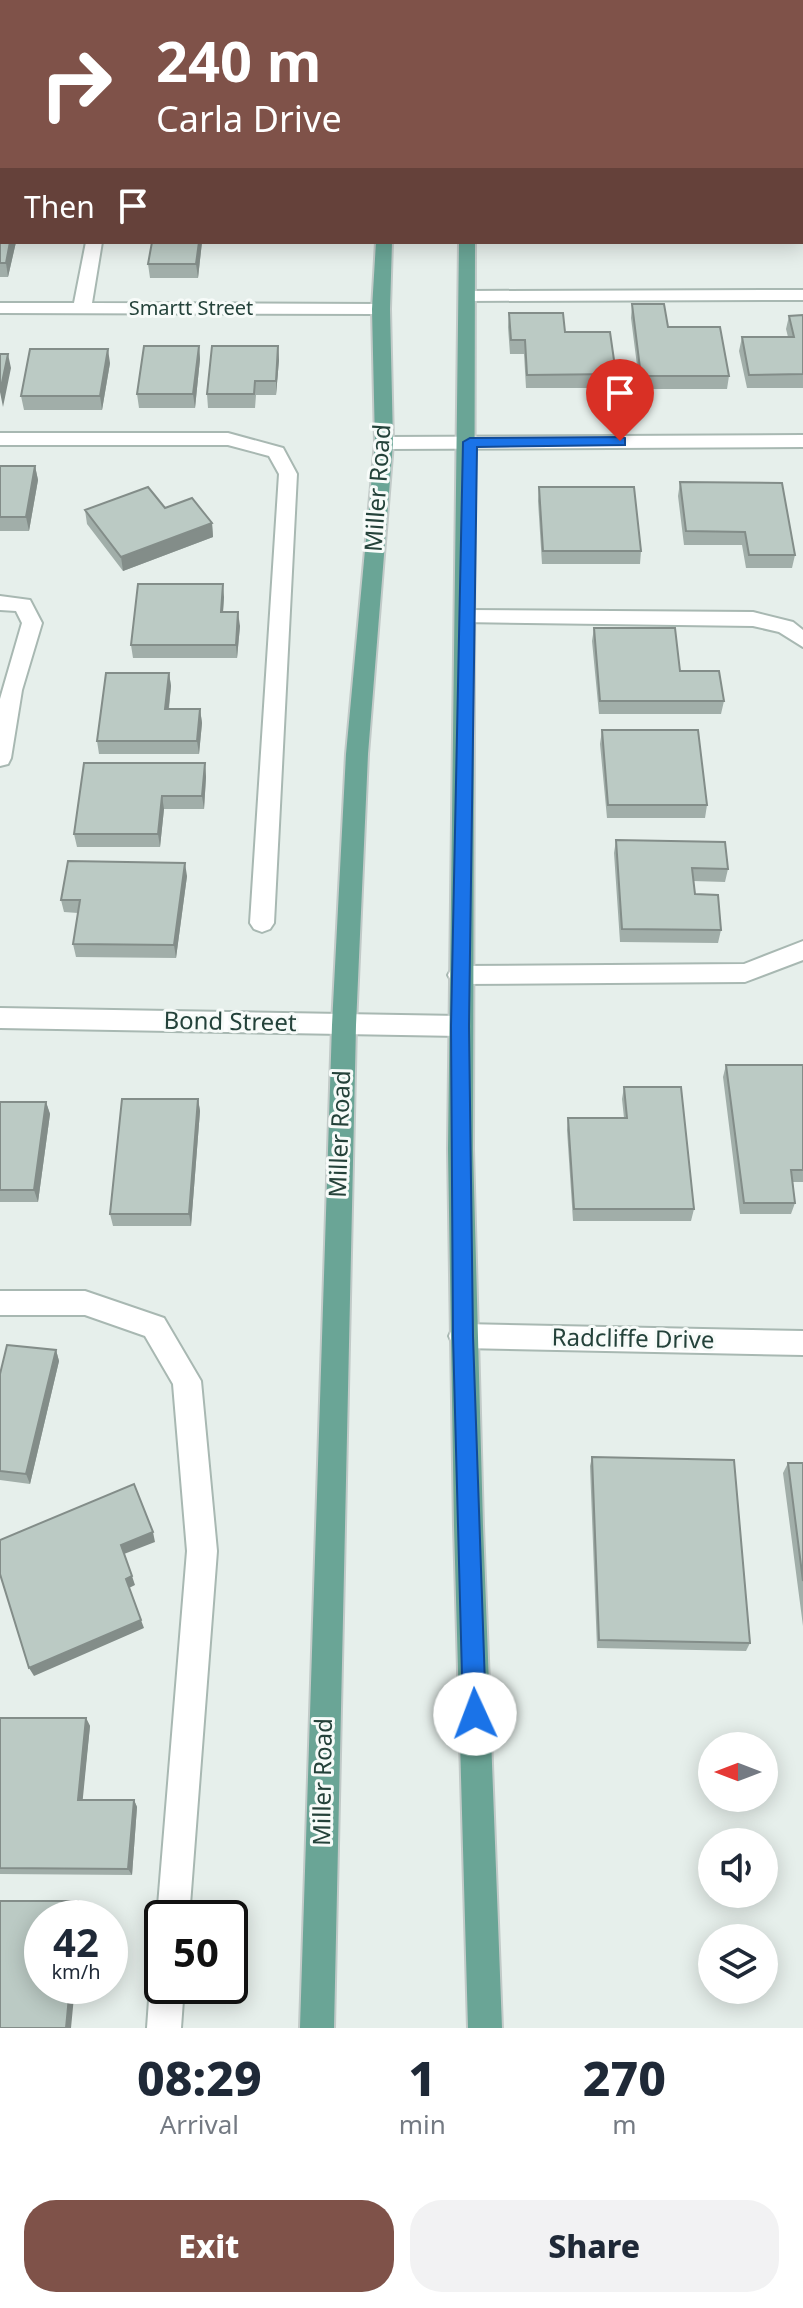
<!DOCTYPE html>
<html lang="en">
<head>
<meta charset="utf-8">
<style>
	:root { --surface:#fff; --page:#f2f2f3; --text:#1f2937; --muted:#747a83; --accent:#7f5249 }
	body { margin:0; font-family:"Noto Sans",sans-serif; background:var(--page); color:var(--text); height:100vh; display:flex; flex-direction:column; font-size:30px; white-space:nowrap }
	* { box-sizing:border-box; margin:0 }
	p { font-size:26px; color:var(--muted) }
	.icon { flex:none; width:44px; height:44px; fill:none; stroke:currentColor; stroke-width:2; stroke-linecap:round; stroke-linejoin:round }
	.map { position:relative; height:2028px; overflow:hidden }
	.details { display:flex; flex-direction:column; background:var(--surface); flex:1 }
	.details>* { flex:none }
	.banner { position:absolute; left:0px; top:0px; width:804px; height:244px; box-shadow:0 4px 20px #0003; background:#7f5249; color:#fff; overflow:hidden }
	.needle { width:52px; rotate:270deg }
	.buttons { position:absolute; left:698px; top:1732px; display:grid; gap:16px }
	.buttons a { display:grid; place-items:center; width:80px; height:80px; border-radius:50%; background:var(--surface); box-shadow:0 4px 20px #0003; font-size:40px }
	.speed { position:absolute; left:24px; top:1900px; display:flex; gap:16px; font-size:40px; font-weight:700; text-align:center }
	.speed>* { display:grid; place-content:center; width:104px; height:104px; border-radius:50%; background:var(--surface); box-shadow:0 4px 20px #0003; line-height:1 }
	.speed small { font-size:20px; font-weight:400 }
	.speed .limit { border:4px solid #111; border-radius:12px; background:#fff; color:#111 }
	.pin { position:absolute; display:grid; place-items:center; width:68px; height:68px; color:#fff; margin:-82px -34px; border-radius:50% 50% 50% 0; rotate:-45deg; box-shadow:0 0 8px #0007 }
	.pin .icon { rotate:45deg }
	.me { position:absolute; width:88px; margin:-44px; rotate:358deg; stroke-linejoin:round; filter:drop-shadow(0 0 6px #0008) }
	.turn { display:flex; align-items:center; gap:28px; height:168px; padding:0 24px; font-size:36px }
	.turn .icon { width:104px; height:104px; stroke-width:2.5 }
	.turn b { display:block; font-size:56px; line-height:68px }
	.then { display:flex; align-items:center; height:76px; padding:0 24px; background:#0003; gap:16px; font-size:30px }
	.eta { display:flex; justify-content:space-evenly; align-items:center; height:136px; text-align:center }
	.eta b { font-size:48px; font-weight:800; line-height:56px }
	.cta { display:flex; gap:16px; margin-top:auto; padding:16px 24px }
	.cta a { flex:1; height:92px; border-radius:32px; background:var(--accent); color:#fff; font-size:32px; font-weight:800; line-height:92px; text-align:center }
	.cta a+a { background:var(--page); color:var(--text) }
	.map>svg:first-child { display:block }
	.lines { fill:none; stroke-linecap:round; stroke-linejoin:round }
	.minor-casing { stroke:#a8b8b2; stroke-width:4 }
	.major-casing { stroke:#c2cac8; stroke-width:4 }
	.minor { fill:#fff; fill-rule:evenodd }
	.major { fill:#6aa596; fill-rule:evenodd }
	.wall { fill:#a1aea9 }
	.shaded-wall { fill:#838d89 }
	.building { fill:#bbcac4; stroke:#838d89; stroke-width:2 }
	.route { fill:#1a73e8; stroke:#114b97; stroke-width:2 }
	.labels { text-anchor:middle; stroke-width:6; stroke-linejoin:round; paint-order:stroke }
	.far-street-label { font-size:20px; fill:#24423a; stroke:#f7fbf9 }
	.street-label { font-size:24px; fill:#24423a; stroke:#f7fbf9 }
</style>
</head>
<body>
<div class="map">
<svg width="803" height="2028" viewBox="0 0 803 2028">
	<rect width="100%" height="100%" fill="#e6efeb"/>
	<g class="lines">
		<defs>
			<path id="minor" d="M132,0h14v2h-14z
				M802,63h1v8h-1z
				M86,242h16l-10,61 289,1 9,5 -9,5 -381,-1v-10h74z
				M803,290v10l-335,1 -9,-5 9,-5z
				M0,433h228l55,15 14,26 -23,449 -4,6 -8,3 -8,-3 -4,-6 29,-449 -10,-18 -41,-11h-228z
				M803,435v12l-419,2 -9,-6 9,-6z
				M0,596l30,4 12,23 -20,67 -11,68 -3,6 -8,2v-67l22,-76 -6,-12 -16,-1z
				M467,610l286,2 40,10 10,8v17l-24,-15 -26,-6 -293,-4 -3,-5 3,-5z
				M803,941v19l-58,22 -285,2 -8,-2 -4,-7 4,-7 8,-2 284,-2z
				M0,1008l460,8 9,3 3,7 -3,7 -9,3 -460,-8z
				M0,1291h85l79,27 37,63 16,170 -28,367h-27v12l-5,-12 30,-367 -14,-167 -28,-48 -60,-21h-85z
				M463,1324l340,7v24l-340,-7 -10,-3 -4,-9 4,-9z
				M162,1971v15h22l-3,42h-34l3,-42 5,-12z"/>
			<path id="major" d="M385,0h14v2h-14z
				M457,0h14v2h-14z
				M376,242h16l-2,67 3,134 -25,311 -12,271 -22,1003h-34l32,-1003 14,-271 29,-311 -3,-134z
				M459,242h16l-2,907 10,377 19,502h-34l-14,-502 -6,-377z"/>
		</defs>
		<!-- minor casing -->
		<use href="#minor" class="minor-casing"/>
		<!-- major casing -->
		<use href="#major" class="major-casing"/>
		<!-- minor -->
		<use href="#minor" class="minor"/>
		<!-- major -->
		<use href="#major" class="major"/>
	</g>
	<!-- wall -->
	<path class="wall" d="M769,0h34v18l-1,-16h-32z
		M2,99v143h14l-8,35h-8v-170z
		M152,242h50l-4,36h-48l-2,-14z
		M632,304l36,23 61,49 -2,13h-87l-9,-71z
		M509,313l56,19 51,42 -2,14h-88l-2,-34h-14l-2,-27z
		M803,315v73h-56l-8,-37 3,-14h46l-2,-8 3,-13z
		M199,346l1,13 -5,49h-56l-2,-14z
		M278,346l1,14 -3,35h-20l-1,13h-47l-1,-14z
		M110,363l-8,47h-78l-3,-14z
		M0,466h35l3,14 -9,51h-29z
		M680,482l115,73 -3,13h-46l-4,-23h-58l-6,-49z
		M539,487l102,64 -1,13h-98l-4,-63z
		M165,508l47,15 1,14 -90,34 -36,-47 -2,-14z
		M224,597l-1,15 17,14 -3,32h-104l-2,-13z
		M594,628l86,43 44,30 -3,13h-122l-7,-73z
		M169,673l2,13 -2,23h31l2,14 -3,31h-100l-2,-13z
		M602,730l105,75 -2,13h-98l-7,-74z
		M205,763l1,14 -2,32h-40l-4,38h-83l-3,-13z
		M616,840l112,29 -3,13 -32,-1 2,13 26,36 -3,13 -98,-1 -6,-89z
		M187,876l-11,82 -100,-1 -3,-13 5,-31 -14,-1 -3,-12z
		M726,1065h77v117h-10l2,21 -4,11h-51l-17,-137z
		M624,1087l70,122 -3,12h-118l-6,-91 1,-12h56l-2,-19z
		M198,1099l2,12 -9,115h-78l-3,-12z
		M0,1102h46l4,12 -12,88h-38z
		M56,1350l3,11 -29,123 -30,-4v-106z
		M592,1457l158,186 -4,8 -149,-3 -7,-182z
		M788,1463h15v163l-20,-153z
		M0,1718h86l4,8 -8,74h52l3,7 -5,68 -132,-1z"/>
	<!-- shaded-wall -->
	<path class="shaded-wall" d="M10,242h6l-8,35 -2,-14z
		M199,242h3l-4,36 -2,-14z
		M199,346l1,13 -5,49 -2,-14z
		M278,346l1,14 -3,35v-14z
		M108,349l2,14 -8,47 -2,-14z
		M8,354l3,14 -8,39 -3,-15z
		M35,466l3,14 -9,51 -3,-14z
		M212,523l1,14 -90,34 -2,-14z
		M223,584l1,13 -2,29 -1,-14z
		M238,612l2,14 -3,32 -1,-13z
		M169,673l2,13 -4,37 -2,-14z
		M200,709l2,14 -3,31 -2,-13z
		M205,763l1,14 -2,32 -2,-13z
		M162,796l2,13 -4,38 -2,-13z
		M185,863l2,13 -11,82 -2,-13z
		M198,1099l2,12 -9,115 -2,-12z
		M46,1102l4,12 -12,88 -4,-12z
		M56,1350l3,11 -29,123 -4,-10z
		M153,1532l2,10 -31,12 -3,-9z
		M132,1576l3,9 -6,3 -3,-9z
		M141,1620l3,8 -110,48 -5,-8z
		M86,1718l4,8 -8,81 -4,-7z
		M134,1800l3,7 -5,68 -4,-6z
		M78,1901l4,5 -1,12h-4z
		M70,1986h5l-4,42h-5z"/>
	<!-- building -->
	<path class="building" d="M21,0h49l-1,2h-48z
		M193,0h38v2h-39z
		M512,0h122v2h-122z
		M774,0h29v5l-1,-3h-27z
		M2,99v25h-2v-17z
		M802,117h1v20h-1z
		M0,130h2v35h-2z
		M802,155h1v21h-1z
		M0,177h2v37h-2z
		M0,222h2v20h8l-4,21h-6z
		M152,242h47l-3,22h-48z
		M632,304h32l4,23h52l9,49h-88z
		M509,313h54l2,19h45l6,42 -89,1 -2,-35h-14z
		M803,315v59l-54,1 -7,-38h52l-5,-21z
		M144,346h55l-6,48h-56z
		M212,346h66l-2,35h-21l-1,13h-47z
		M30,349h78l-8,47h-79z
		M0,354h8l-8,38z
		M0,466h35l-9,51h-26z
		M680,482l102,1 13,72h-46l-4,-23 -59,-1z
		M148,487l17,21 27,-10 20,25 -91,34 -36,-47z
		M539,487h95l7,64h-98z
		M138,584h85l-2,28h17l-2,33h-105z
		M594,628h81l5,43h39l5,30h-124z
		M106,673h63l-4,36h35l-3,32h-100z
		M602,730h96l9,75h-99z
		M84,763h121l-3,33h-40l-4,38h-84z
		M616,840l109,2 3,27 -36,-1 3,26 23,1 3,35 -99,-1z
		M68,861l117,2 -11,82 -101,-1 7,-44h-19z
		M726,1065h77v105h-12l4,33h-51z
		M624,1087h57l13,122h-120l-6,-91h59z
		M122,1099h76l-9,115h-79z
		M0,1102h46l-12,88h-34z
		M7,1345l49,5 -30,124 -26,-3v-97z
		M592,1457l142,3 16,183 -151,-3z
		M788,1463h15v118z
		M134,1484l19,48 -32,13 11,31 -6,3 15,41 -112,48 -29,-94v-34z
		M0,1718h86l-8,82h56l-6,69 -128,-1z
		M0,1901h78l-1,17h-35v68h28l-4,42h-66z"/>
	<!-- route -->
	<path class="route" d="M620,437l5,1v7l-148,2 -8,579 4,310 13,378 -3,8 -8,3 -8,-3 -4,-8 -10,-378 -2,-310 12,-584 7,-4z"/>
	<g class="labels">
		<!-- far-street labels -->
		<g class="far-street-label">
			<text x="191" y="315">Smartt Street</text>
		</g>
		<!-- street labels -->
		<g class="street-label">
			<text transform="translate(378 488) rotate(-86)" y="8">Miller Road</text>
			<text transform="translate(230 1022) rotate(1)" y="8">Bond Street</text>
			<text transform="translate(340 1134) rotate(-88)" y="8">Miller Road</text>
			<text transform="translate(633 1339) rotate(1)" y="8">Radcliffe Drive</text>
			<text transform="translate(323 1782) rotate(-89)" y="8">Miller Road</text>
		</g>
	</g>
</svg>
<div class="buttons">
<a><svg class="needle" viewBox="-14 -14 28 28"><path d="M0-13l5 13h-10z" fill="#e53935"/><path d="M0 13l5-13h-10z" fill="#747a83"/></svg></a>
<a><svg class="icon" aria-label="sound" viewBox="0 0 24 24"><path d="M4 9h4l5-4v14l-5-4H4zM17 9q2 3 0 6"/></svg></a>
<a><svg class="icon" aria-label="layers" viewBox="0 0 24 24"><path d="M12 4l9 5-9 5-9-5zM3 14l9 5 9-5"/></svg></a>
</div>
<div class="speed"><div>42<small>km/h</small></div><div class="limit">50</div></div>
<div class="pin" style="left:620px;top:441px;background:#d93025"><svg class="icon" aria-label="arrive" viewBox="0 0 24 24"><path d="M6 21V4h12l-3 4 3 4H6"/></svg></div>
<svg class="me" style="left:475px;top:1714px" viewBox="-20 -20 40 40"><circle r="19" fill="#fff"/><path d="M0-13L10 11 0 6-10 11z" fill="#1a73e8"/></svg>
<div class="banner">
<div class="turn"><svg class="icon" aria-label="right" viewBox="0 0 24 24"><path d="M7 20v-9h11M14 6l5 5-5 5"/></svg><div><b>240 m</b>Carla Drive</div></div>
<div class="then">Then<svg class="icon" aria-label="arrive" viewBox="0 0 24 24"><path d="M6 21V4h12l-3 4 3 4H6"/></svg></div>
</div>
</div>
<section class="details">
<div class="eta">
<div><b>08:29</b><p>Arrival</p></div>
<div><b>1</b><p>min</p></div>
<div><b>270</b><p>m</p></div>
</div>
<div class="cta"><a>Exit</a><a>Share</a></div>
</section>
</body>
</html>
